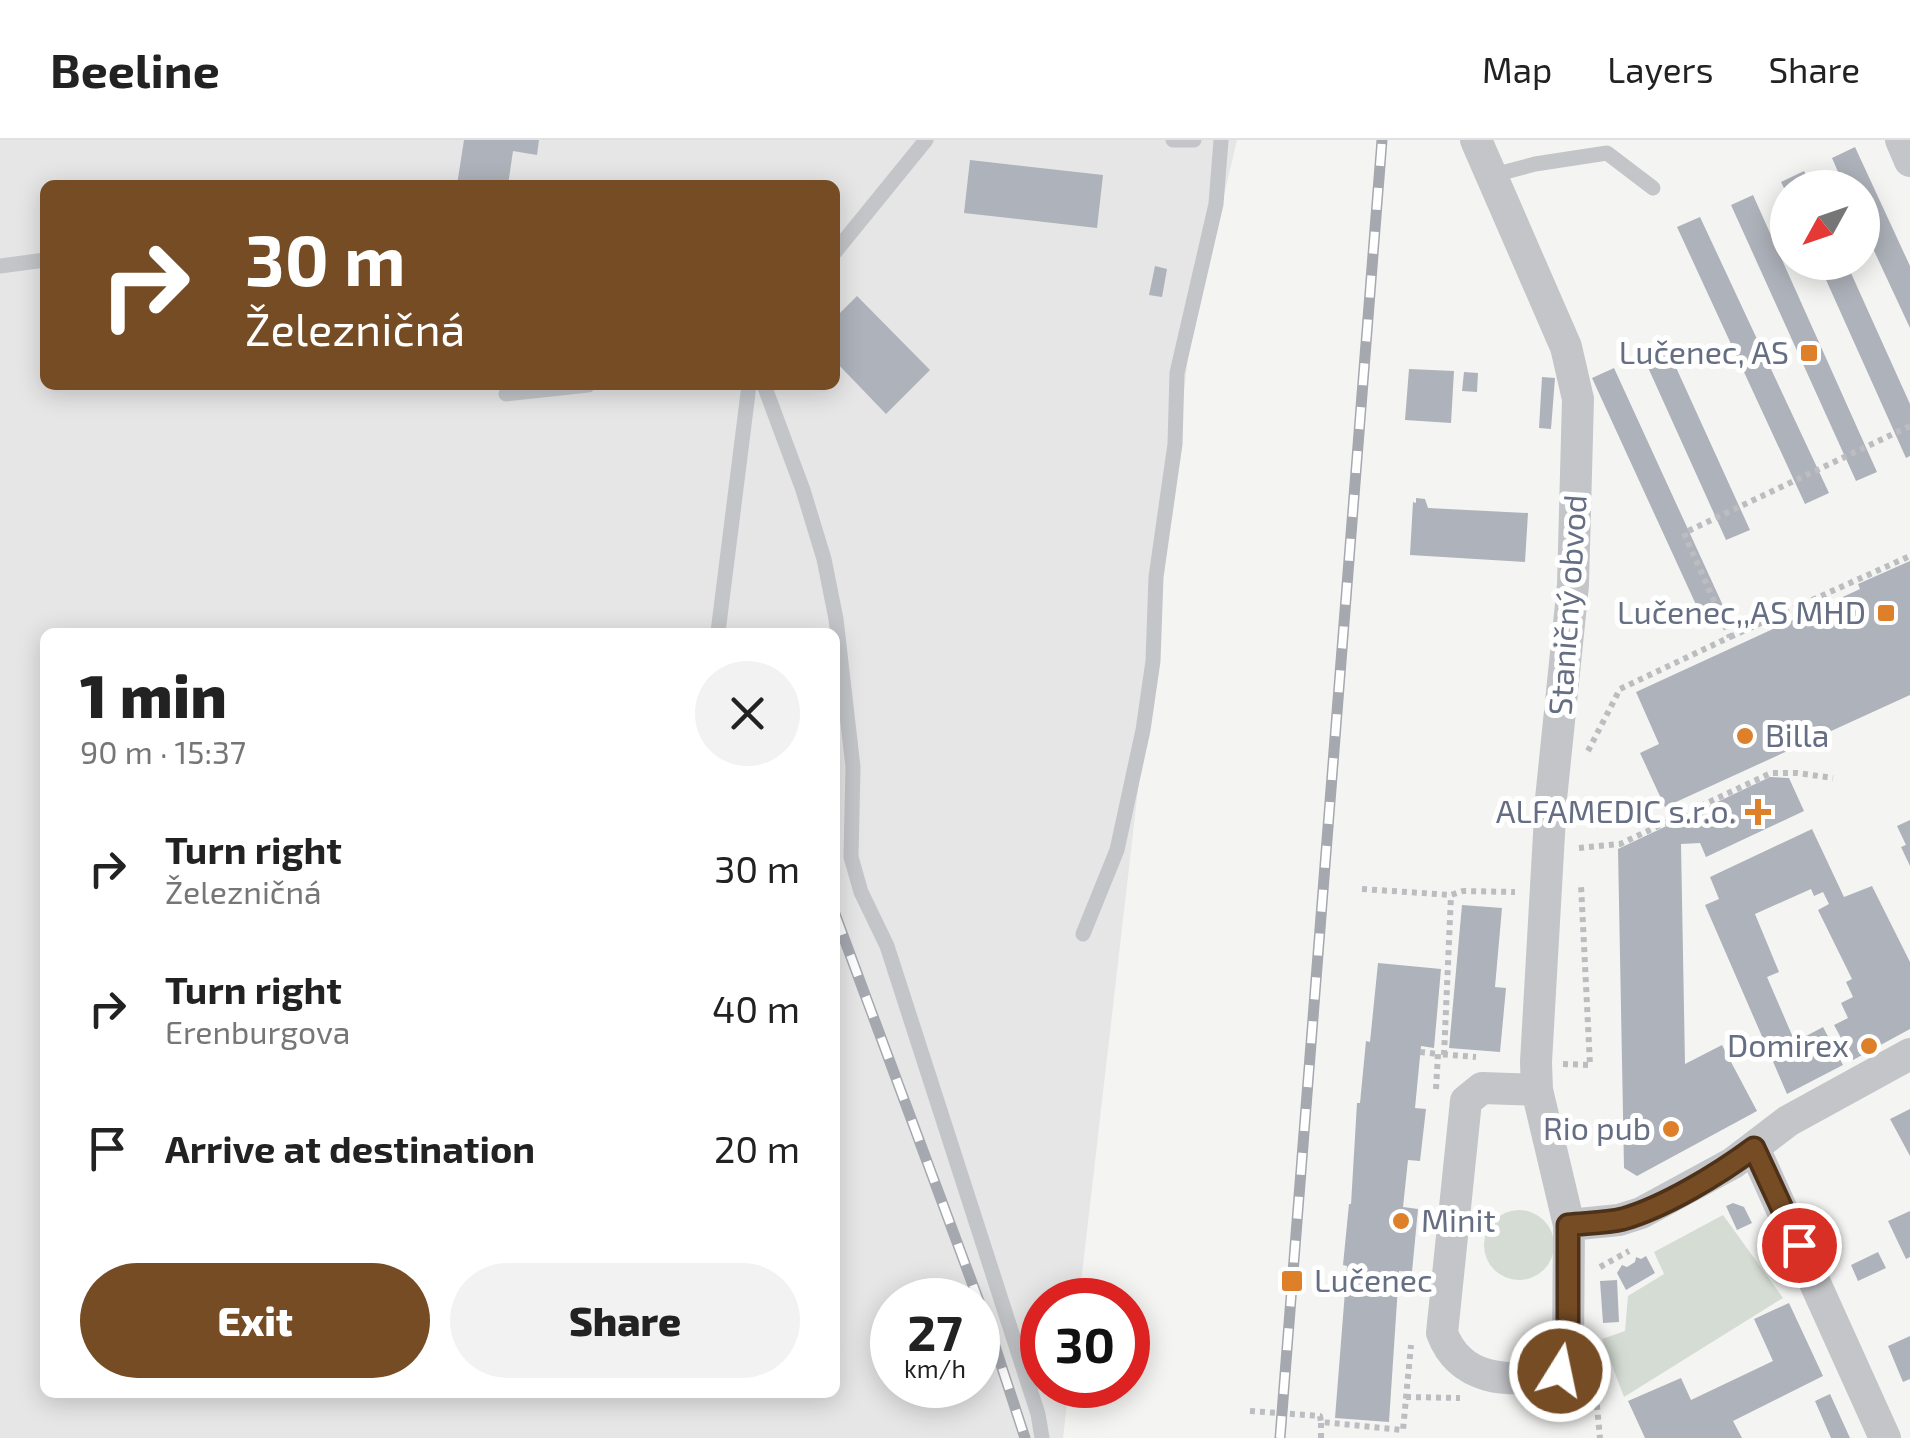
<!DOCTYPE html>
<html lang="en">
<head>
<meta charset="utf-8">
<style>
	:root { --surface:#fff; --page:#f2f2f2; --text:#222; --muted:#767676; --line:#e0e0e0; --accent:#764c25 }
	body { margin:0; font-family:"Exo 2",sans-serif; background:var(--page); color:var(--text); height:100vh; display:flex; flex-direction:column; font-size:38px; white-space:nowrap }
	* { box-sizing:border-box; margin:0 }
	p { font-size:32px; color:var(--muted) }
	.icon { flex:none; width:55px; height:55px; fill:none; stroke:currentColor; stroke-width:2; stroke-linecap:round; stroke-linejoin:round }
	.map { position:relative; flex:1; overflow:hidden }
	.panel { position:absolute; left:40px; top:488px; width:800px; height:770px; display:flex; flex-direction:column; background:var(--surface); border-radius:15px; box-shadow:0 5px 25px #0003 }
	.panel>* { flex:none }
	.hud { position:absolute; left:40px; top:40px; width:800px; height:210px; border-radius:15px; box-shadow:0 5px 25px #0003; background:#764c25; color:#fff; overflow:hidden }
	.needle { width:65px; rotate:230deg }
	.fabs { position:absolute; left:1770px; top:30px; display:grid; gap:20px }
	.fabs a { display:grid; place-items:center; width:110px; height:110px; border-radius:50%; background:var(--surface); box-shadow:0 5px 25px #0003; font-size:50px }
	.speed { position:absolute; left:870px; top:1138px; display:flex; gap:20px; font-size:50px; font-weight:700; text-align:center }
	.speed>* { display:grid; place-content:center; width:130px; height:130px; border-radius:50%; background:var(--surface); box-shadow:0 5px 25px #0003; line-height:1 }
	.speed small { font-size:25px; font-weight:400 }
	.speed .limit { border:15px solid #d22; background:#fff; color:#111 }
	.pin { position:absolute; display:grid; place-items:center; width:85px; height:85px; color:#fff; margin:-42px; border:5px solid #fff; border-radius:50%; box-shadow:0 2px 10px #0007 }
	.me { position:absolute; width:110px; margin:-55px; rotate:10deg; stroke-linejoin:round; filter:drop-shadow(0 0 8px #0008) }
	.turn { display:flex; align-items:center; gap:35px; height:210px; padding:0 40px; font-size:45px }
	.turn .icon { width:130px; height:130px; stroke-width:2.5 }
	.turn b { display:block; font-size:70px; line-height:85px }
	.round { display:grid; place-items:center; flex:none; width:105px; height:105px; border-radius:52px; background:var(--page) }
	.overview { display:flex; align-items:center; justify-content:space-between; height:170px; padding:0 40px }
	h1 { font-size:60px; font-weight:800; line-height:75px }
	.cta { display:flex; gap:20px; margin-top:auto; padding:20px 40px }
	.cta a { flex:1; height:115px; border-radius:60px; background:var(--accent); color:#fff; font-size:40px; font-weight:800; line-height:115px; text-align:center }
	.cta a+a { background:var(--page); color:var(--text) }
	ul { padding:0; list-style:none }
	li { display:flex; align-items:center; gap:30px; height:140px; padding:0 40px }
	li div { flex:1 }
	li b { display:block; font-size:38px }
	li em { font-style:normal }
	header { display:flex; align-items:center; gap:60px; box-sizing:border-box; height:140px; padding:0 50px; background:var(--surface); border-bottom:2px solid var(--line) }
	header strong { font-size:48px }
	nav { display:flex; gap:55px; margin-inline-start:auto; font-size:35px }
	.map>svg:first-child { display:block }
	.built { fill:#e5e6e5; fill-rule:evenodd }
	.green { fill:#d4dcd3 }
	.building { fill:#aeb2ba }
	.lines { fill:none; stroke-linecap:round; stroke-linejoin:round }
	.path { stroke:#bcbdc0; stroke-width:6; stroke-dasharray:5 5; stroke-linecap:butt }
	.service { stroke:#c3c5c9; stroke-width:15 }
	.minor { stroke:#c3c5c9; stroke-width:32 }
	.rail-casing { stroke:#a5a8af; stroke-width:11 }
	.rail { stroke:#fff; stroke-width:8; stroke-dasharray:22; stroke-linecap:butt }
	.route-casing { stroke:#4d3118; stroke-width:25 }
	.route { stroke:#764c25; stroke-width:18 }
	.poi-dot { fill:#dd8029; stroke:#fff; stroke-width:4 }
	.labels { text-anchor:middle; stroke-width:10; stroke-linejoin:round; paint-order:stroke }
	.poi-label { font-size:32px; fill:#656e82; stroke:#fff; text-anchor:end }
	.street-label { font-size:32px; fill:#656e82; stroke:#fff }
</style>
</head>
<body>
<header>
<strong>Beeline</strong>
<nav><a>Map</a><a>Layers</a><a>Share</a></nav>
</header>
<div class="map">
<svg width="1910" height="1298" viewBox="0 0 1910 1298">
	<rect width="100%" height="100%" fill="#f4f5f2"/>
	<!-- built -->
	<path class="built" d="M0,0h1237l-47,200 -111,960h-37v85h27l-6,53h-1063zM45,45h790v200h-790zM45,492h790v760h-790zM892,1160h86v85h-86z"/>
	<!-- green -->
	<path class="green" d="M1484 1105a35 35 0 1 1 70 0a35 35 0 1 1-70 0Z
		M1723,1075l60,83 -159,99 -22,-58 23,-8 3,-35 36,-22 -10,-22z"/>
	<!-- building -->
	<path class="building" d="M464,0h75l-2,15 -24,-4 -5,34h-51z
		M1855,7l55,119v62l-48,-103v-37h-17l-13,-30z
		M970,20l133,15 -6,53 -133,-15z
		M1804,31l8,17h-24v8l-7,-14z
		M1753,55l124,277 -21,9 -125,-276z
		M1700,77l129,276 -24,11 -128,-277z
		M1818,122h28l64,142v52l-4,2z
		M1155,126l12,3 -5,28 -13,-2z
		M857,156l73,74 -44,44 -51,-53v-43z
		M1664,201l86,189 -24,10 -85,-188z
		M1614,228l111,242 -22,10 -111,-242z
		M1409,229l45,2 -3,52 -46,-3z
		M1464,232l14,1 -1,19 -15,-1z
		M1542,237l13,1 -4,51 -12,-1z
		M1416,358l9,1 3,9 100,5 -3,49 -115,-7 3,-53 3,1z
		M1910,421v134l-245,112 -25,-54 19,-9 -23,-52 224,-103 -2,-5z
		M1770,637l19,1 15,33 -98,46 -6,-14 -19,1 4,220 37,-19 35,66 -120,65 -13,-8 -6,-319z
		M1910,680v46l-9,-19 5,-2 -9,-19z
		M1812,689l32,68 28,-11 38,76v67l-57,31 -19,-35 14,-7 -7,-15 12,-6 -7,-15 6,-3 -34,-69 11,-6 -6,-12 -9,4 -3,-7 -56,25 24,58 -12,5 28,65 28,-15 20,38 -56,29 -82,-189 14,-6 -9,-22z
		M1462,765l40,3 -7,79 11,1 -6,64 -51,-4z
		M1378,823l63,6 -7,79 -13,-2 -6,62 11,1 -6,52 -12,-1 -5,47 15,2 -6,63 -13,-1 -10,151 -54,-4 12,-152 -4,-1 6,-61h2l6,-101h3l6,-62 4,1z
		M1910,969v47l-20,-37z
		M1733,1063l11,4 8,16 -15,7 -11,-24z
		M1910,1071v46l-4,2 -18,-38z
		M1878,1112l8,16 -28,13 -7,-16z
		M1646,1116l9,17 -29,17 -9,-17 5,-8 5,2 8,-5 1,-5 5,2z
		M1617,1140l2,42 -16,1 -3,-42z
		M1789,1163l34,73 -90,45 9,17h-97l-17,-37 53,-23 10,22 82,-39 -19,-42z
		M1910,1196v43l-7,3 -15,-36z
		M1830,1254l20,44h-19l-16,-37z"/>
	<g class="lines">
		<!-- path -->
		<path class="path" d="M1730,497l180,-81
			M1588,611l32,-62 110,-52 -46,-104 226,-107
			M1579,708l41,-4 151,-71h26l36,5
			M1362,749l89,6 12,-4 52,1
			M1420,912l18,2
			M1444,915l7,-160
			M1563,924l27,1 -9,-180
			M1436,949l2,-35 38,3
			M1600,1127l29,-16
			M1594,1235l6,63
			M1406,1257l54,1
			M1573,1260h23
			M1250,1271l70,5 1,6 82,8 8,-85
			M1321,1298v-16"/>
		<!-- service -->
		<path class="service" d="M1173,0h21
			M1490,36l45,-12 72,-11 46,35
			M835,112l91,-112
			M0,126l45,-6
			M764,245l39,105 21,69 12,60 17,148 -2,90 10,35 26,54 151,468 4,24
			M506,254l82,-9
			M718,492l31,-247
			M1083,794l34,-84 26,-120 10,-69 3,-84 19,-133 2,-71 39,-169 5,-64"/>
		<!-- minor -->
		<path class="minor" d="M1476,0l90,207 12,52 -5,186 -22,214 -15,263 1,28 32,135 -1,129 -3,10 -13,12c-45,6 -92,5 -110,-43l24,-232 16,-13 55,2
			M1901,0l9,21
			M1754,1008l131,290
			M1569,1085l50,-5 22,-7 92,-50 55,-42 122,-67"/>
		<defs>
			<path id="rail" d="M835,774l155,417 35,107
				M1280,1298l102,-1298"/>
		</defs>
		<!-- rail casing -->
		<use href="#rail" class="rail-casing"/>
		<!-- rail -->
		<use href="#rail" class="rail"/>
	</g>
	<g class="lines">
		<defs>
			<path id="route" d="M1560,1231l8,-17v-129c19,-2 38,-2 55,-6 42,-12 96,-45 131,-71l45,97"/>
		</defs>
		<!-- route casing -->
		<use href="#route" class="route-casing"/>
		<!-- route -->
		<use href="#route" class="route"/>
	</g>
	<!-- markers -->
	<g class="poi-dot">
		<rect x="1799" y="203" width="20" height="20" rx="5"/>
		<rect x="1876" y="463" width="20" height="20" rx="5"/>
		<circle cx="1745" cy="596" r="10"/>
		<path d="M1753 657h10v10h10v10h-10v10h-10v-10h-10v-10h10z"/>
		<circle cx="1869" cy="906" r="10"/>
		<circle cx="1671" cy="989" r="10"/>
		<circle cx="1401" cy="1081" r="10"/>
		<rect x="1280" y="1129" width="24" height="24" rx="5"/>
	</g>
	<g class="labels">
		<!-- poi labels -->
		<g class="poi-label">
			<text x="1789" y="224">Lučenec, AS</text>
			<text x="1866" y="484">Lučenec,,AS MHD</text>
			<text x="1765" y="607" text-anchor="start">Billa</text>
			<text x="1736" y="683">ALFAMEDIC s.r.o.</text>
			<text x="1849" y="917">Domirex</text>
			<text x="1651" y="1000">Rio pub</text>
			<text x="1421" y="1092" text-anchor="start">Minit</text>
			<text x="1314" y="1152" text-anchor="start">Lučenec</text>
		</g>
		<!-- street labels -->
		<g class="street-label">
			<text transform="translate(1568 465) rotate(-86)" y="11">Staničný obvod</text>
		</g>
	</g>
</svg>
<div class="fabs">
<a><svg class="needle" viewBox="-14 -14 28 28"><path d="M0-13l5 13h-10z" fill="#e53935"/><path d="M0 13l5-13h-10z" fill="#767676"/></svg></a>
</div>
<div class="speed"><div>27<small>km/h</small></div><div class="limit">30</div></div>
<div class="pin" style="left:1799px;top:1105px;background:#d93025"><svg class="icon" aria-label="arrive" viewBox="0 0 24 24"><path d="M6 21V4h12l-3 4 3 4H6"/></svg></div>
<svg class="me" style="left:1560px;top:1231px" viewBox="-20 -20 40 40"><circle r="17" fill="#764c25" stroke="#fff" stroke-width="3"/><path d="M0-11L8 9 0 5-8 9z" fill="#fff"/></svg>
<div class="hud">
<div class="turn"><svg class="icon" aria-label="right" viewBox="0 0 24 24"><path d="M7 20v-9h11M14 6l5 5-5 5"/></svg><div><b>30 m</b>Železničná</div></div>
</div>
<section class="panel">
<div class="overview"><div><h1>1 min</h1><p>90 m · 15:37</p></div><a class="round"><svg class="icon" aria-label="close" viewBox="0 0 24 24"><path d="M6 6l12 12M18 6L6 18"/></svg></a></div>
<ul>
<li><svg class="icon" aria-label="right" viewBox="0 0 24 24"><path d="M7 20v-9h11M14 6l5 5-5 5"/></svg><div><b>Turn right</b><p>Železničná</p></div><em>30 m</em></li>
<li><svg class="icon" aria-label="right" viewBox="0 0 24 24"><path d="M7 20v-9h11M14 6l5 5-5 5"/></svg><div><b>Turn right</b><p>Erenburgova</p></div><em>40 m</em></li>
<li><svg class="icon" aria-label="arrive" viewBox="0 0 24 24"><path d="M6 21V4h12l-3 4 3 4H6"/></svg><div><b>Arrive at destination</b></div><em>20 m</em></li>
</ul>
<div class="cta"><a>Exit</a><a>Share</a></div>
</section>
</div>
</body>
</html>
